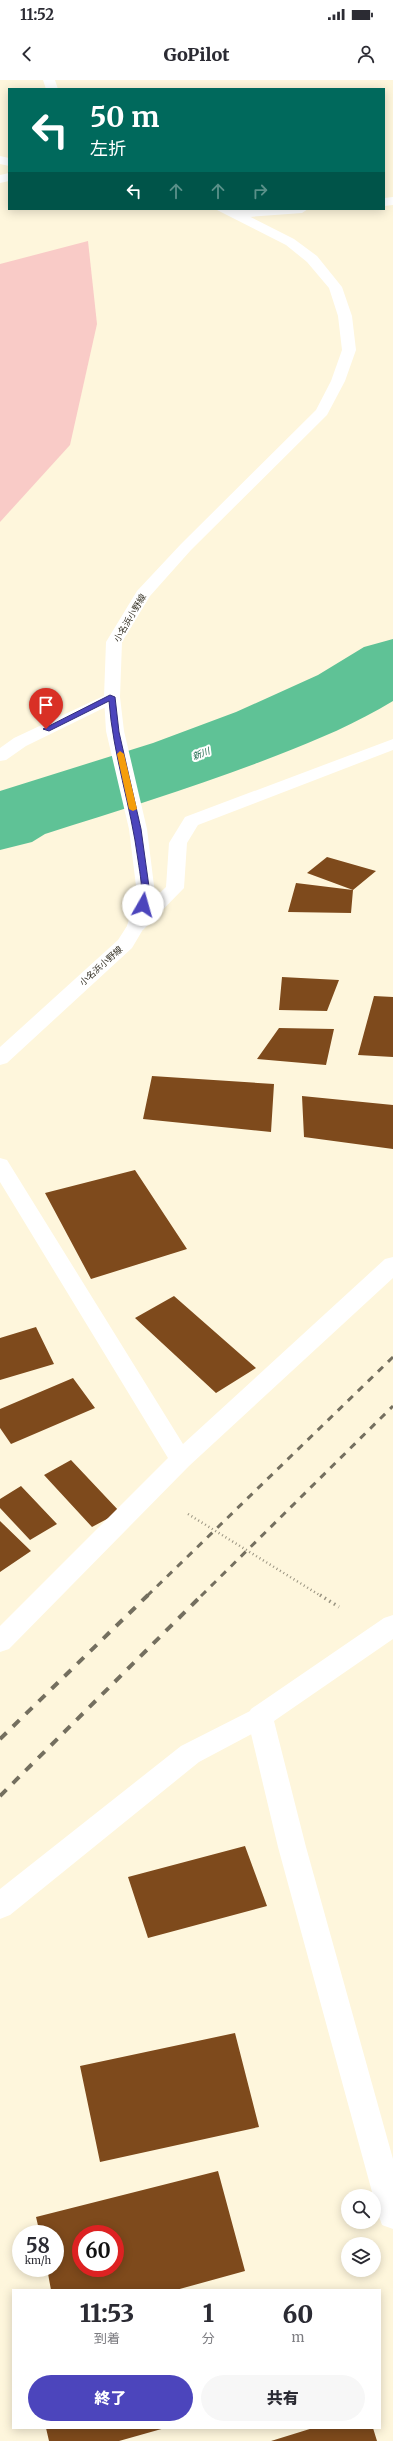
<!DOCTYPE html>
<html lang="ja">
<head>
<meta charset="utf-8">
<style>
	:root { --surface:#fff; --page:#f7f7f7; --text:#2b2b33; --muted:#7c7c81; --accent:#4c45bc }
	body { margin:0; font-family:Merriweather,"Noto Sans JP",serif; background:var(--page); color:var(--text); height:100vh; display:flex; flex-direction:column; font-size:15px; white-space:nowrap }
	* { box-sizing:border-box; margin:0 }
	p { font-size:13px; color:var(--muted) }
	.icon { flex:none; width:22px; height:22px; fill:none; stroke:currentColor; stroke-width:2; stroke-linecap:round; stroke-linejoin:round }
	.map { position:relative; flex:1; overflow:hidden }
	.side { position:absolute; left:12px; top:2209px; width:369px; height:140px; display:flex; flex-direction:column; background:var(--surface); border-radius:0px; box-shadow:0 2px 10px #0003 }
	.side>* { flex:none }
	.guide { position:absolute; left:8px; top:8px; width:377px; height:122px; border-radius:0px; box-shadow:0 2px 10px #0003; background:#00695c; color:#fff; overflow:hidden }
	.fabs { position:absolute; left:341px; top:2109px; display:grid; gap:8px }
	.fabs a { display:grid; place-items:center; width:40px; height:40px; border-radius:50%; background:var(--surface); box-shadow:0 2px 10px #0003; font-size:20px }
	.speed { position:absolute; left:12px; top:2145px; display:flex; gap:8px; font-size:20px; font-weight:700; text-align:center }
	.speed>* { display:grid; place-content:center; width:52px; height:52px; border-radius:50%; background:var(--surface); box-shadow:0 2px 10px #0003; line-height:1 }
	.speed small { font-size:10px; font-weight:400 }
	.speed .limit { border:6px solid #d22; background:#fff; color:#111 }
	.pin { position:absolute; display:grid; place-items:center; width:34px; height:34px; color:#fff; margin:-41px -17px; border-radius:50% 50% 50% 0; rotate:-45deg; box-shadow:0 0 4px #0007 }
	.pin .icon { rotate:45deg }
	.me { position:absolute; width:44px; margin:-22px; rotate:7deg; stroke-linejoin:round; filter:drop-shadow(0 0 3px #0008) }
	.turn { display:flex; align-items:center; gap:14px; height:84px; padding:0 16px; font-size:18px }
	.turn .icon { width:52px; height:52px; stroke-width:2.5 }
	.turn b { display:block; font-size:28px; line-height:34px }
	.lanes { display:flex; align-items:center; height:38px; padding:0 16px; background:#0003; justify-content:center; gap:20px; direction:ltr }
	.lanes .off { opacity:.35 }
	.eta { display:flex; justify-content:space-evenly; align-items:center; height:68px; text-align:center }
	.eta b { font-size:24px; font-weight:800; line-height:28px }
	.button { display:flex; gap:8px; margin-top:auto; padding:8px 16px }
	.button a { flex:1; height:46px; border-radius:24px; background:var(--accent); color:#fff; font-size:16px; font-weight:800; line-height:46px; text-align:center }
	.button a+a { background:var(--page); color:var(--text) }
	.status { display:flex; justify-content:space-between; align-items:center; height:28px; padding:0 20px; background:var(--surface); direction:ltr }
	.status svg { height:11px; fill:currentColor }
	header { display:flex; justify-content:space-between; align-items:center; height:52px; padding:0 16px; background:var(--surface); font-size:18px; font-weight:800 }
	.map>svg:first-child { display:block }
	.green { fill:#f9cbc7 }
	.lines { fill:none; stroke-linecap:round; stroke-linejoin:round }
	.river { fill:#5fc296; fill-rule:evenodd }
	.building { fill:#7e4a1c; fill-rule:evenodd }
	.path-far1 { stroke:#999380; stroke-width:2.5; stroke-dasharray:1 3; stroke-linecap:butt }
	.path { stroke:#999380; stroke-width:3.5; stroke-dasharray:1.5 4; stroke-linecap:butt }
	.service { fill:#fff; fill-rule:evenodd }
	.minor { fill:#fff; fill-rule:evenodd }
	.tertiary { fill:#fff; fill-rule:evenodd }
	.primary { fill:#fff; fill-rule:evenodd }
	.rail-far1 { stroke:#746f5f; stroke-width:3; stroke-dasharray:7 7; stroke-linecap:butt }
	.rail { stroke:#746f5f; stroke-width:4; stroke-dasharray:9 9; stroke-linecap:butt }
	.route { fill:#4c45bc; stroke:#312d7a }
	.slow { fill:#f59e0b }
	.labels { text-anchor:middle; stroke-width:4; stroke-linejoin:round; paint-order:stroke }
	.far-street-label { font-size:9px; fill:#373327; stroke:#fff }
	.far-water-label { font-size:9px; font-style:italic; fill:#196447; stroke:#fff }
</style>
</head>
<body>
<div class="status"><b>11:52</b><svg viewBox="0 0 49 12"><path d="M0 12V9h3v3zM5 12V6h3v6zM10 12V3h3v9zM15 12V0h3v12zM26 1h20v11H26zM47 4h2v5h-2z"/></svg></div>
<header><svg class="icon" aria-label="back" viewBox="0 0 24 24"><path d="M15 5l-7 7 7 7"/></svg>GoPilot<svg class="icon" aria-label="person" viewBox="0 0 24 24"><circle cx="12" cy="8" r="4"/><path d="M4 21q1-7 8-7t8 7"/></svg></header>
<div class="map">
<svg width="393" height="2361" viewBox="0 0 393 2361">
	<rect width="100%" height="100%" fill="#fef6dc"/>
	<!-- green -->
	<path class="green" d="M88,161l9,83 -27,121 -70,77v-258z"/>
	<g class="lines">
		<!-- river -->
		<path class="river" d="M393,559v62c-36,22 -76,39 -115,54 -76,30 -155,54 -233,79l-13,8 -32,8v-59l153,-48 83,-31 82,-37 46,-28z"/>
	</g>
	<!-- building -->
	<path class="building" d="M327,777l49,14 -23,19 -2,23 -63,-1 8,-29 57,7 -46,-17z
		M282,897l57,3 -12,31 -48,-1z
		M374,916l19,1v60l-35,-2z
		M279,948l55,1 -8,36 -69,-6z
		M152,996l122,8 -3,48 -128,-13z
		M302,1016l91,9v44l-89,-12z
		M135,1090l52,79 -96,30 -46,-86z
		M174,1216l82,72 -40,25 -81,-75z
		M36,1247l18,37 -54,16v-42z
		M73,1298l22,30 -84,36 -11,-16v-19z
		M71,1380l49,52 -28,15 -48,-52z
		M21,1406l36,38 -27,16 -30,-32v-9z
		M0,1441l31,30 -31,21z
		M245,1766l22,60 -119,32 -20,-61z
		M235,1953l24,94 -159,35 -20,-96z
		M218,2091l27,100 -69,19h-125l-4,-22h8v-34h-15l-4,-17zM81,2154h34v34h-34z
		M46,2348h119l-46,13h-70z
		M313,2348h60l4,13h-106z"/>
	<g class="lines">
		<!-- path-far1 -->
		<path class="path-far1" d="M188,1434l133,82"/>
		<!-- path -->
		<path class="path" d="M320,1515l19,12"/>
		<!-- service -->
		<path class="service" d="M260,1626l9,3 4,8 -4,8 -70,37 -189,153 -10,4v-30l181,-143z"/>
		<!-- minor -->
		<path class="minor" d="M43,0h12l3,9h-12z
			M9,93v8l-9,2v-8z
			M112,612l6,1 2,4 -2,4 -92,45 -20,14 -6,1v-13l14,-10z
			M393,659v11l-195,75 -11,18 -3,45 -41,42h-14l-2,-4 2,-4 37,-35 3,-44 16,-26z
			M0,1078l7,2 176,284 202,-185 8,-2v21l-204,188 -180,183 -9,3v-26l168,-168 -168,-276z
			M393,1535v24l-119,82 32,126 87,312v70l-11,-4 -4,-11 -100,-367 -31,-130 4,-8 133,-91z"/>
		<!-- tertiary -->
		<path class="tertiary" d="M393,117v8l-9,1v-8z
			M252,129h56l-6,4 -67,5 -6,-4 6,-4z"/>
		<!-- primary -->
		<path class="primary" d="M0,76l9,2v8l-9,-2z
			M215,129h18l6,2 55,28 23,17 25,31 10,29 4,34 -11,31 -18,34 -136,135 -41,46 -28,46 -2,55 4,34 23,98 8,65 -10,32 -13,22 -125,115 -7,2v-18l118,-107 9,-14 10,-32 -8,-65 -23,-98 -2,-34 2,-55 31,-51 44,-47 135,-134 15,-29 11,-31 -4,-34 -9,-28 -22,-26 -21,-17z"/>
		<!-- rail-far1 -->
		<path class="rail-far1" d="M147,1516l246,-239
			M201,1516l192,-190"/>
		<!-- rail -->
		<path class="rail" d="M0,1659l148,-144
			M0,1716l202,-201"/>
	</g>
	<!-- route -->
	<path class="route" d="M110,615l5,2 4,35 22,97 9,65 -3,11 -4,2 -4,-2c5,-15 1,-30 -1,-45 -7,-54 -25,-105 -29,-159l-60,30 -6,-2z"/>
	<!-- slow -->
	<path class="slow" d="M120,671l4,3 13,55 -4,2 -4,-2 -12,-55z"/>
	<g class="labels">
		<!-- far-street labels -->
		<g class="far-street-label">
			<text transform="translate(130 538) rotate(-59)" y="3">小名浜小野線</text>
			<text transform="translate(101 886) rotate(-42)" y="3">小名浜小野線</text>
		</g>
		<!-- far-water labels -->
		<g class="far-water-label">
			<text transform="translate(201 674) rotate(-21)" y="3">新川</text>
		</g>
	</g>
</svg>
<div class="fabs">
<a><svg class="icon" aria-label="search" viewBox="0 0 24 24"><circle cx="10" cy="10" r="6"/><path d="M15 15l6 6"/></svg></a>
<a><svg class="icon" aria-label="layers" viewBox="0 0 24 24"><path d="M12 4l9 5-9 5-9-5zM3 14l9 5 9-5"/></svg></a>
</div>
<div class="speed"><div>58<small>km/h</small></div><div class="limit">60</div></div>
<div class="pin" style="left:46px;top:649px;background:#d93025"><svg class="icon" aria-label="arrive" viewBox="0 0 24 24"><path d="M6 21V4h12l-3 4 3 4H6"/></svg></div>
<svg class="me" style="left:143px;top:825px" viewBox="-20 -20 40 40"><circle r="19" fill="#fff"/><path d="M0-13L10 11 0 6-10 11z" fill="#4c45bc"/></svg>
<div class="guide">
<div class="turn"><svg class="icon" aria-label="left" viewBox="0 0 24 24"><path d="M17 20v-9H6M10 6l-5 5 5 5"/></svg><div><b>50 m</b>左折</div></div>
<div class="lanes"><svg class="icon" aria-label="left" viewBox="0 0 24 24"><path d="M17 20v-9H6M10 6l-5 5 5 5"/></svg><svg class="icon off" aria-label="ahead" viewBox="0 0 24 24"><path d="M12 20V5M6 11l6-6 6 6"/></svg><svg class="icon off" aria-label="ahead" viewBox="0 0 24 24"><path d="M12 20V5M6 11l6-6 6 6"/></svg><svg class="icon off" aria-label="right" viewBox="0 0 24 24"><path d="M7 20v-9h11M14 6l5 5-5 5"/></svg></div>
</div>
<section class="side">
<div class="eta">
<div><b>11:53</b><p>到着</p></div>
<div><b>1</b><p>分</p></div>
<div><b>60</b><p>m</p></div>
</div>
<div class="button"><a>終了</a><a>共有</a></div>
</section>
</div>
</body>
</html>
